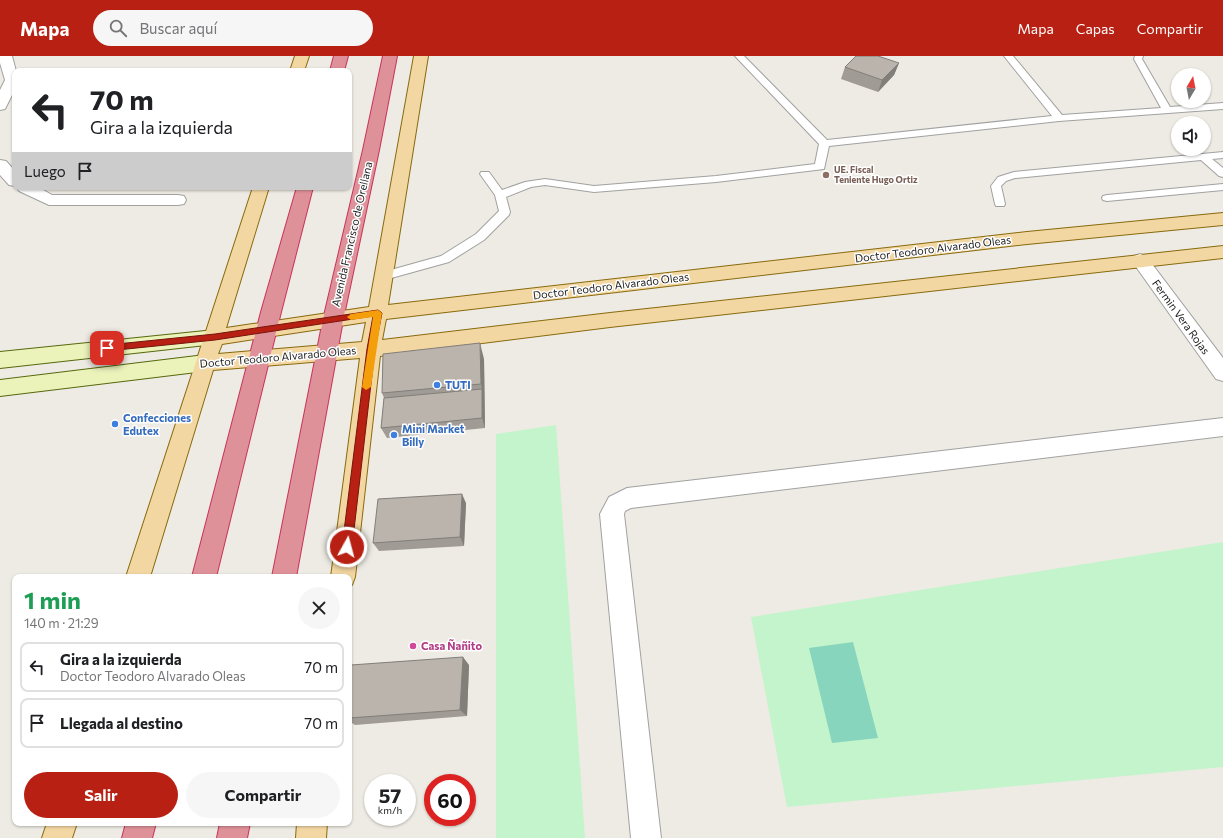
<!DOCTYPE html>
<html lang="es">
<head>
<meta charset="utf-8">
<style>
	:root { --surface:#fff; --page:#f6f6f6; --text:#202124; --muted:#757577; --line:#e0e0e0; --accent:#b72012 }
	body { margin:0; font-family:Commissioner,sans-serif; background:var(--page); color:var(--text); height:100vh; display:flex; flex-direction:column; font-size:15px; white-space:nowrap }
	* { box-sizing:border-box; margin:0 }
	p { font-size:13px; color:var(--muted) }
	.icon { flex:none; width:22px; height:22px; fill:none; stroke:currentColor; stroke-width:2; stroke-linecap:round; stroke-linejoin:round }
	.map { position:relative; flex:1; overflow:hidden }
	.side { position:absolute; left:12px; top:518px; width:340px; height:252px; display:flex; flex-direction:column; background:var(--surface); border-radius:8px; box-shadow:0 1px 3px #0004 }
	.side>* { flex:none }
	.hud { position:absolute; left:12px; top:12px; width:340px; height:122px; border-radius:8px; box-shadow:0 1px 3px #0004; background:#fff; color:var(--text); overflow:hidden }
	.needle { width:26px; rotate:10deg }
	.buttons { position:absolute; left:1171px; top:12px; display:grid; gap:8px }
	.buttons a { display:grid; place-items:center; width:40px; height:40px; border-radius:50%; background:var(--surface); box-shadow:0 1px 3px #0004; font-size:20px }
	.speed { position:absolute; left:364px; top:718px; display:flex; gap:8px; font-size:20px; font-weight:700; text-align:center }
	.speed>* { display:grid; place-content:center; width:52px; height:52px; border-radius:50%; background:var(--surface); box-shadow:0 1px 3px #0004; line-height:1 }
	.speed small { font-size:10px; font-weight:400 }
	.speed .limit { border:6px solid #d22; background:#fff; color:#111 }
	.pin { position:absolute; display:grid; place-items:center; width:34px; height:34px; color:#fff; margin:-17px; border-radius:8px; box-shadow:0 2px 6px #0006 }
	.me { position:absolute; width:44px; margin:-22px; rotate:7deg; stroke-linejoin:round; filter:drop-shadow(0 0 3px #0008) }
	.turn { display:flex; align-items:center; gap:14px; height:84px; padding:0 12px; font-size:18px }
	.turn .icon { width:52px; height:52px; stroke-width:2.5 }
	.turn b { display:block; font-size:28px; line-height:34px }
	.then { display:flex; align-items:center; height:38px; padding:0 12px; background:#0003; gap:8px; font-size:15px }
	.round { display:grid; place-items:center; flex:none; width:42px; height:42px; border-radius:21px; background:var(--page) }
	.head { display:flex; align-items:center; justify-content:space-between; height:68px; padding:0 12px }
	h1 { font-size:24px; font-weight:700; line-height:30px; color:#1e9e55 }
	.cta { display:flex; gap:8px; margin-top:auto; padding:8px 12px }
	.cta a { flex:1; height:46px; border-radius:24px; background:var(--accent); color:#fff; font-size:16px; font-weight:700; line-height:46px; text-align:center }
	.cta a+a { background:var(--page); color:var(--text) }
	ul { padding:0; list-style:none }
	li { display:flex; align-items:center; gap:12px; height:50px; margin:0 8px 6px; padding:0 4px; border:2px solid var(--line); border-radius:8px }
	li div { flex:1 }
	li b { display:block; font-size:15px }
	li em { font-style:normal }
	header { display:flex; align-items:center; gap:24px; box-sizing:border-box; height:56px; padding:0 20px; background:var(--accent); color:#fff }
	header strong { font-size:19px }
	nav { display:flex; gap:22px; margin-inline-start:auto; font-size:14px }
	.search { width:280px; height:36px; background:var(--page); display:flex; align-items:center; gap:10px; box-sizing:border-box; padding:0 14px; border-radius:22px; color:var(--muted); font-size:15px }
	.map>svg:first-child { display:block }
	.park { fill:#c3f4cb }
	.pitch { fill:#88d5be }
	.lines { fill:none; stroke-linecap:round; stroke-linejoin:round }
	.lane-casing { stroke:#a1a1a1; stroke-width:2 }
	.street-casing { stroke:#a1a1a1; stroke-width:2 }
	.secondary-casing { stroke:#57690e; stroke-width:2 }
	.primary-casing { stroke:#886a0d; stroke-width:2 }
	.highway-casing { stroke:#c8345a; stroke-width:2 }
	.lane { fill:#fff; fill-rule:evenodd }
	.street { fill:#fff; fill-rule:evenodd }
	.secondary { fill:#ebf3bb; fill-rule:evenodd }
	.primary { fill:#f3d7a2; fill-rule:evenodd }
	.highway { fill:#de9199; fill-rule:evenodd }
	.wall { fill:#a09b95 }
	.shaded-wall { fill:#827e79 }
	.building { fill:#bab4ad; stroke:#827e79 }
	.route { fill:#b72012; stroke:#77150c }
	.slow { fill:#f59e0b }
	.education-dot { fill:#8d6e63; stroke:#fff; stroke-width:1.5 }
	.shop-dot { fill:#3f7fe0; stroke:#fff; stroke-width:1.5 }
	.hotel-dot { fill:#d1479c; stroke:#fff; stroke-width:1.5 }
	.labels { text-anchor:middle; stroke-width:3; stroke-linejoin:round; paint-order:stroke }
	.far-education-label { font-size:9px; font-weight:bold; fill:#785e54; stroke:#fff; text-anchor:start }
	.street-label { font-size:11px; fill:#1d1d1d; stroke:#fff }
	.shop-label { font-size:11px; font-weight:bold; fill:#366cbe; stroke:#fff; text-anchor:start }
	.hotel-label { font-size:11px; font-weight:bold; fill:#b23c85; stroke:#fff; text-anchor:start }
</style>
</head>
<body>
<header>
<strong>Mapa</strong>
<div class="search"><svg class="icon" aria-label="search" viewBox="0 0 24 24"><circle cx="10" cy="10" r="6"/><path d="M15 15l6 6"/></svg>Buscar aquí</div>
<nav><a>Mapa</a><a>Capas</a><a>Compartir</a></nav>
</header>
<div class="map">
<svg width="1223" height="782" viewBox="0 0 1223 782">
	<rect width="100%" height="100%" fill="#edebe3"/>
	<!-- park -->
	<path class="park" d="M556,369l29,413h-89v-404z
		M1223,486v225l-436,40 -36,-190z"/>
	<!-- pitch -->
	<path class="pitch" d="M853,586l25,96 -46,5 -23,-95z"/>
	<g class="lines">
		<defs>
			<path id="lane" d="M735,0h9l83,84 225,-24 -48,-60h9l49,59 99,-7 -27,-49 1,-3h8l-1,3 28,48 53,-4v6l-164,12 -230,25 -5,23 -108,13 -122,10 -49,-7 -14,2 -25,10 4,15 -1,3 -25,25 -35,22 -65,18 -4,-1 -2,-3 2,-3 61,-17 35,-22 23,-23 -4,-16 -15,-21 1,-2h8l13,18 23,-8 20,-3 49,7 122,-10 99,-12 4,-20z
				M1223,96v6l-11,1 11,9v9l-4,-1 -18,-16 -186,18 -9,3 -5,5 4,18 -1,2h-8l-1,-2 -4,-18 7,-9 16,-5z
				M1223,128v6l-116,11 -4,-1 -1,-2 1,-2 4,-1z"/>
			<path id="street" d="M0,0h12l4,15h-1v18l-10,20 -5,1v-20l5,-10 -5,-17z
				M0,104l6,1 9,10v15l-6,-1 -9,-10z
				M17,131h21l14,8h126l6,1 2,4 -2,4 -6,1h-129l-30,-14z
				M1140,198l6,2 77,102v23l-7,-2 -82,-115 -3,-4 3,-4z
				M1223,362v18l-592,72 -6,3 -1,3 37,324h-30l-31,-324 9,-17 18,-9z"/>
			<path id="secondary" d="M215,274l7,2 3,5 -3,5 -7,2 -215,24v-16z
				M205,299l7,2 3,6 -3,6 -7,2 -205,25v-16z"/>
			<path id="primary" d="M295,0h14l-5,15h-14z
				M414,0h14l-40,249 639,-73 196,-19v12l-196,19 -641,75 -4,21 228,-27 613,-67v12l-613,69 -230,29 -25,221 -3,8 -3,1v-9h-18l29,-219 -147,12 -63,207h-24l127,-390h16l-43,141 143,-21zM366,266l-4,20 -144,12 4,-10z
				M47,767h30l-5,15h-30z
				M297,767h30l-1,15h-30z"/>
			<path id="highway" d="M334,0h14l-4,15h-14z
				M383,0h14l-18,94 -36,170 -47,257h-24l51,-257 40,-170z
				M297,131h16l-32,125 -65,265h-24l69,-265z
				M126,767h30l-4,15h-30z
				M220,767h30l-3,15h-30z"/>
		</defs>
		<!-- lane casing -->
		<use href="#lane" class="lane-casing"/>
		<!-- street casing -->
		<use href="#street" class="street-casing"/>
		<!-- secondary casing -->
		<use href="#secondary" class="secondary-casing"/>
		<!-- primary casing -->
		<use href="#primary" class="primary-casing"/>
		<!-- highway casing -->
		<use href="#highway" class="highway-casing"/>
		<!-- lane -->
		<use href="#lane" class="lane"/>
		<!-- street -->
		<use href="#street" class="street"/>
		<!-- secondary -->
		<use href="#secondary" class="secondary"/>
		<!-- primary -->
		<use href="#primary" class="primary"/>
		<!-- highway -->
		<use href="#highway" class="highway"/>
	</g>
	<!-- wall -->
	<path class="wall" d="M899,7l-5,12 -16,17 -37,-13 4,-12z
		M484,303l1,69 -98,10 -6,-10 3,-30 -2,-5z
		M466,447l-2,43 -85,5 -6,-8z
		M469,609l-2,51 -112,9 -6,-4v-42z"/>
	<!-- shaded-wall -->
	<path class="shaded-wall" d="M899,7l-5,12 -16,17 4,-12z
		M480,287l4,16 1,69 -3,-10v-29l-1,-5z
		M462,438l4,9 -2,43 -4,-9z
		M463,601l6,8 -2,51 -7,-6z"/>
	<!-- building -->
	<path class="building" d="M856,0h22l21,7 -17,17 -37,-13z
		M480,287l1,41 -99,9 1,-39z
		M482,333v29l-101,10 3,-30z
		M462,438l-2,43 -87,6 5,-44z
		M463,601l-3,53 -111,8v-39l2,-14z"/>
	<!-- route -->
	<path class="route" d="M378,254l4,3 -7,36 -23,198 -2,3 -3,1 -4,-1 -1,-3 25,-198 6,-33 -158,24 -108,11 -4,-3 4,-3 108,-11z"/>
	<!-- slow -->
	<path class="slow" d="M378,254l4,3 -11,74 -5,3 -4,-3 11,-70 -22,3 -4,-3 4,-3z"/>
	<!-- markers -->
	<circle class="education-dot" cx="826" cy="119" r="4"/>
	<g class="shop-dot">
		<circle cx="437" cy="329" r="4"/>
		<circle cx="115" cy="368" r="4"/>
		<circle cx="394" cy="379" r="4"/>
	</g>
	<circle class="hotel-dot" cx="413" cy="590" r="4"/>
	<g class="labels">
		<!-- far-education labels -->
		<g class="far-education-label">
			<text x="834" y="117">UE. Fiscal<tspan x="834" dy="10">Teniente Hugo Ortiz</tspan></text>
		</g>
		<!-- street labels -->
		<g class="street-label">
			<text transform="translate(352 178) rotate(-77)" y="4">Avenida Francisco de Orellana</text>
			<text transform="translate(933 193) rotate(-7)" y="4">Doctor Teodoro Alvarado Oleas</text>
			<text transform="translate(611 230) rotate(-7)" y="4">Doctor Teodoro Alvarado Oleas</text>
			<text transform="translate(1181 261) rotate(54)" y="4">Fermin Vera Rojas</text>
			<text transform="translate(278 301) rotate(-5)" y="4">Doctor Teodoro Alvarado Oleas</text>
		</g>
		<!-- shop labels -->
		<g class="shop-label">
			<text x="445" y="333">TUTI</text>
			<text x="123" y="366">Confecciones<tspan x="123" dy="13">Edutex</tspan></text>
			<text x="402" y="377">Mini Market<tspan x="402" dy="13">Billy</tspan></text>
		</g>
		<!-- hotel labels -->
		<g class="hotel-label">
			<text x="421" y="594">Casa Ñañito</text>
		</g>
	</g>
</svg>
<div class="buttons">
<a><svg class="needle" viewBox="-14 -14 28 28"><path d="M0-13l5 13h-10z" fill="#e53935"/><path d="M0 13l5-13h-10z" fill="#757577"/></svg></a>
<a><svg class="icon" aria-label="sound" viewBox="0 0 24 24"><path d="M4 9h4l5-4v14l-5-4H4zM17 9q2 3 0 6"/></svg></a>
</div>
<div class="speed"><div>57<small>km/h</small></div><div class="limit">60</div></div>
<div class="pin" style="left:107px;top:292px;background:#d93025"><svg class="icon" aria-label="arrive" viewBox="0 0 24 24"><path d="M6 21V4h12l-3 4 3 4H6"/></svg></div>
<svg class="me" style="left:347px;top:491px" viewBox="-20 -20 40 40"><circle r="17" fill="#b72012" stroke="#fff" stroke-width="3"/><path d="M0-11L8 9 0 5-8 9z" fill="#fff"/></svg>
<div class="hud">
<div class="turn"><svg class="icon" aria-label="left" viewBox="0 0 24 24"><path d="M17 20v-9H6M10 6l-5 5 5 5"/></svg><div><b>70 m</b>Gira a la izquierda</div></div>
<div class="then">Luego<svg class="icon" aria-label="arrive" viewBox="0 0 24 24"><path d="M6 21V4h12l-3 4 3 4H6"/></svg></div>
</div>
<section class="side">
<div class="head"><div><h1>1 min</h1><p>140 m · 21:29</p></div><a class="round"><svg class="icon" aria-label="close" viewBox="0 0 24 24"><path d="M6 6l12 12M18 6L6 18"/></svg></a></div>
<ul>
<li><svg class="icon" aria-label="left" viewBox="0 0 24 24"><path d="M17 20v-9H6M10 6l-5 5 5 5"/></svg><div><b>Gira a la izquierda</b><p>Doctor Teodoro Alvarado Oleas</p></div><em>70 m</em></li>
<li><svg class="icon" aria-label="arrive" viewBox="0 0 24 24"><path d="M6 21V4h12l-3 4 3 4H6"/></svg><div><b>Llegada al destino</b></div><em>70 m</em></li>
</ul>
<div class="cta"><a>Salir</a><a>Compartir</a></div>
</section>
</div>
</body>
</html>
